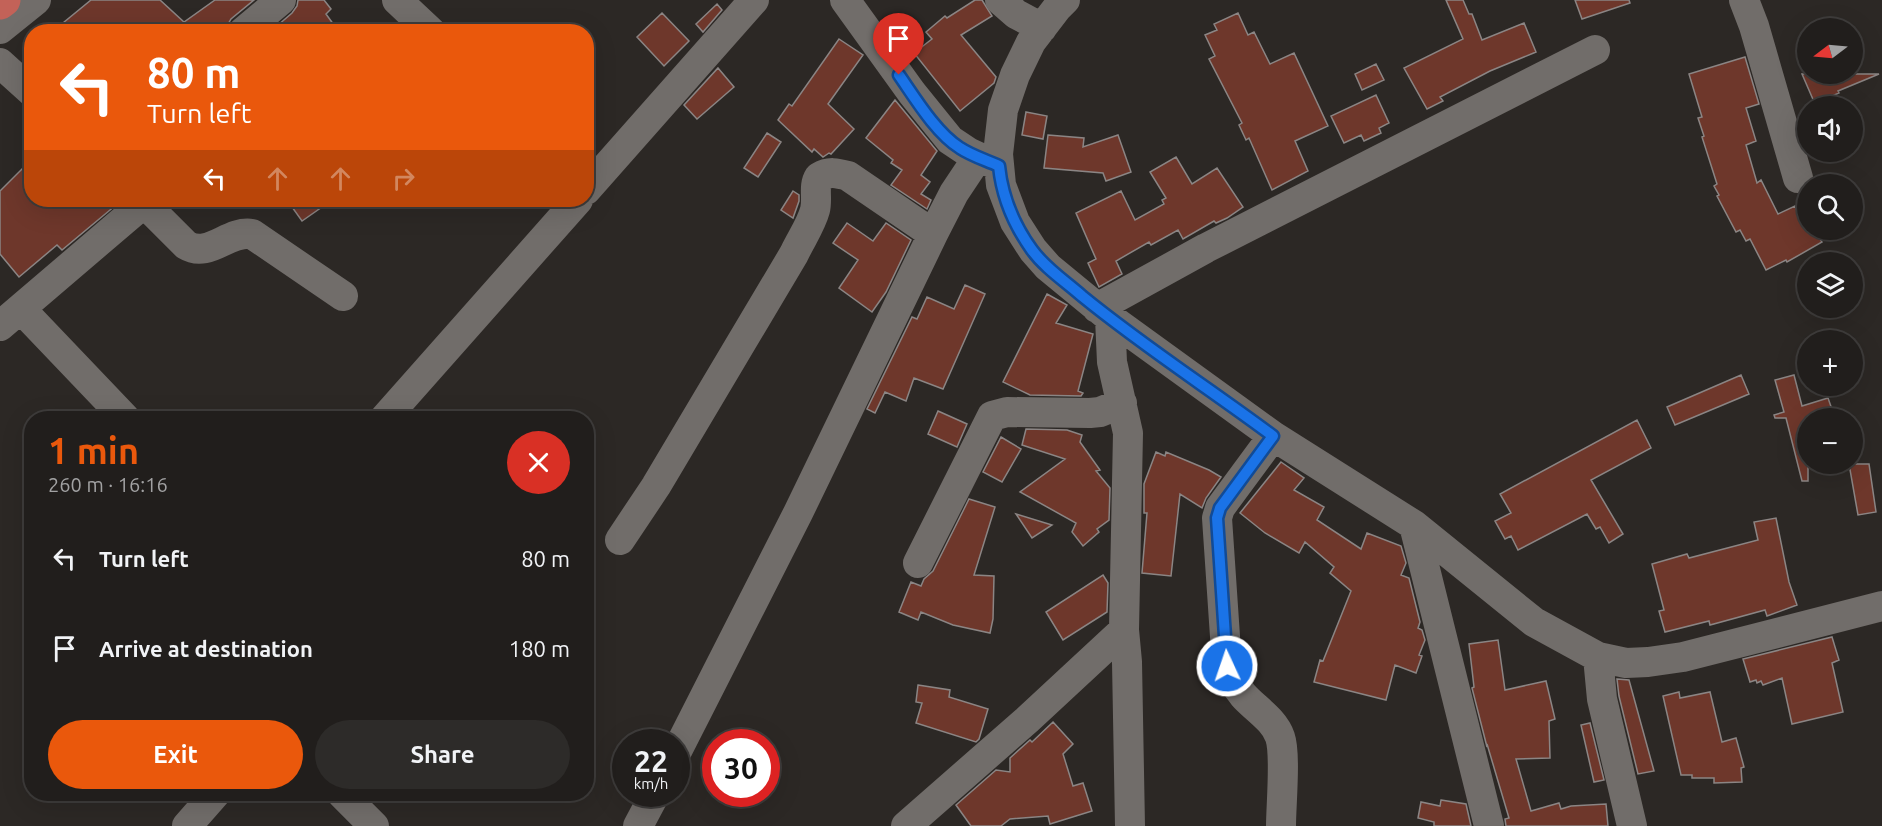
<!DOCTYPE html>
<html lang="en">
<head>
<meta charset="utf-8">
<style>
	:root { --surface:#211e1c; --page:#2d2b29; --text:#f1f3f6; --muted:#a2a2a3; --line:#3e3c3b; --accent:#ea580c }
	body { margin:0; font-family:Ubuntu,sans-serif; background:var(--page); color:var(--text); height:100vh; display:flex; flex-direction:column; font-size:22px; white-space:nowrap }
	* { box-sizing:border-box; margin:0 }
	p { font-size:20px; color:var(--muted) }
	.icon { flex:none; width:33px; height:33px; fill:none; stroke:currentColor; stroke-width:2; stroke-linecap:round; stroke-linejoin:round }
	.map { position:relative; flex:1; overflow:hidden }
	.side { position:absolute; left:24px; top:411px; width:570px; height:390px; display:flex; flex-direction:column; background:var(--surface); border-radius:24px; box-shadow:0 6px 24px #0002,0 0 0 2px var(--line) }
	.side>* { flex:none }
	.guide { position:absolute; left:24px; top:24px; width:570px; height:183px; border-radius:24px; box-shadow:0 6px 24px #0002,0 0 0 2px var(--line); background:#ea580c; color:#fff; overflow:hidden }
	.needle { width:39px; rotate:254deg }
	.buttons { position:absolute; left:1797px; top:18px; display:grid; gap:12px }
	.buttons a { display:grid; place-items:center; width:66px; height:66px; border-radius:50%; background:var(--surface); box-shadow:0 6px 24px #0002,0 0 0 2px var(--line); font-size:30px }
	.speed { position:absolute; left:612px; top:729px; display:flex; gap:12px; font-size:30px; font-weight:700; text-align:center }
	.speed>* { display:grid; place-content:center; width:78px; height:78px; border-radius:50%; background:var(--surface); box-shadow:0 6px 24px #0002,0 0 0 2px var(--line); line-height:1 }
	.speed small { font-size:15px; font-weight:400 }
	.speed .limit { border:9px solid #d22; background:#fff; color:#111 }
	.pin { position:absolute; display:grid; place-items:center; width:51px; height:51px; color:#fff; margin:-62px -26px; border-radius:50% 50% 50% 0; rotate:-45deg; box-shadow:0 0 6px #0007 }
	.pin .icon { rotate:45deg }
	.me { position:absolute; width:66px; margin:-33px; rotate:357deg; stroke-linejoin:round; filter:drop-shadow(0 0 4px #0008) }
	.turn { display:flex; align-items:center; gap:21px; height:126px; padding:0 24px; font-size:27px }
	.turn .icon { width:78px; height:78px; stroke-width:2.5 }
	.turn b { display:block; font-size:42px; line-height:51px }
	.lanes { display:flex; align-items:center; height:57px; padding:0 24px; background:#0003; justify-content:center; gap:30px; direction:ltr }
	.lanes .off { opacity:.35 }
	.round { display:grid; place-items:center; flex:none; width:63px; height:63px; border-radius:32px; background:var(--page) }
	.overview { display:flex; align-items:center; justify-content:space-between; height:102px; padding:0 24px }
	h1 { font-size:36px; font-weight:700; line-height:45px; color:var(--accent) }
	.primary-button { display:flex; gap:12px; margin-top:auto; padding:12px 24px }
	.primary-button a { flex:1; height:69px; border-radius:36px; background:var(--accent); color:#fff; font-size:24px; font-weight:700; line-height:69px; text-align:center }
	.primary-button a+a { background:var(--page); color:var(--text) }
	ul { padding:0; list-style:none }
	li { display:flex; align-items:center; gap:18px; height:90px; padding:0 24px }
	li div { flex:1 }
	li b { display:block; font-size:22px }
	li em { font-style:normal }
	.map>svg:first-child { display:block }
	.building { fill:#6e372b; stroke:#8b8584; stroke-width:1.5 }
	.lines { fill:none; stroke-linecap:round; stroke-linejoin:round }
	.minor { stroke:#716d6a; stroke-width:30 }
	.highway { stroke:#c36258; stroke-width:33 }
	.route-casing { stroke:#114b97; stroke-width:15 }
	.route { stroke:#1a73e8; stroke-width:10 }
</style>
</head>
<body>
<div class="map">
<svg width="1882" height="826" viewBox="0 0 1882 826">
	<rect width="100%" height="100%" fill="#2c2825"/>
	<!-- building -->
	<path class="building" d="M91,0h69l24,22 31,-22h39l-23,19 -4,7 -1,6h-174z
		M298,0h26l7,9 -5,5 13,18h-69l22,-19 5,-7z
		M975,0h7l10,16 -31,19 35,42 -2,6 -34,28 -46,-58 18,-14 -6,-7 19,-16 2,2z
		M1446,0h17l6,14h3l10,26 42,-17 12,29 -46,19 -50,26 3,4 -16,8 -23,-41 59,-29z
		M1575,0h54l1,3 -48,16z
		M717,4l5,6 -19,22 -7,-8z
		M662,13l27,28 -25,25 -27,-29z
		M1238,13l10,22 6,-3 16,32 24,-11 34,73 -33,15 13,30 -36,19 -23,-52 -3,2 -7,-15 3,-2 -33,-64 6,-3 -10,-21 12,-5 -3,-6z
		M839,39l24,16 -35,49 26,25 -23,25 -2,-1 -6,4 -9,-8 -2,3 -34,-32 11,-16 3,2z
		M1745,57l14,47 -13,4 10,33 -10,4 11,38 4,-3 17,34 17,-8 4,10 9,-5v19h6l8,12 -35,20 -1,-2 -20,10 -16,-31 -4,2 -6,-11 -4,2 -19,-36 2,-1 -5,-9 3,-2 -15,-47 2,-1 -6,-18 4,-1 -13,-43z
		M1376,64l8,16 -22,10 -7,-16z
		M718,68l16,19 -37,32 -13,-14z
		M1802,74h77l-41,17 1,2 -24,11z
		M1376,95l13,28 -10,5 2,5 -17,8 -3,-6 -17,8 -13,-27z
		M895,100l42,51 -16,24 9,7 -9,12 10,6 -4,9 -36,-24 11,-15 -11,-7 2,-3 -27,-22z
		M1026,112l21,4 -4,23 -21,-4z
		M767,133l14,9 -23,35 -14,-9z
		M1048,135l36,3 -1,9 35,-12 13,37 -25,9 -3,-8 -59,-5z
		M1176,157l16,27 25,-16 26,39 -16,11 -11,5 -2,-2 -31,18 -5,-9 -27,15 -2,-3 -33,19 6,13 -23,13 -11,-24 8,-4 -20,-46 45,-22 14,29 29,-16 -2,-4 4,-2 -16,-26z
		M32,159v41h90l-60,50 -5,-5 -38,32 -19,-23v-63z
		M793,191l6,4v6l-6,17 -12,-8z
		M287,200h45l-30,21z
		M847,223l26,18 13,-18 25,17 -25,52 -14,20 -33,-24 19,-28 -25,-17z
		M965,285l20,9 -42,95 -29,-11 -8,23 -21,-9 -10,21 -8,-4 45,-92 5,2 10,-22 27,12z
		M1047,294l20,11 -11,18 37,11 -15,57 5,2 -2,3 -51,-1 -27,-13z
		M1741,375l8,19 -74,31 -8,-18z
		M1794,375l8,31 26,-8 7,20h-27v63h-6l-16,-63h-11l-1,-3 10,-3 -9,-32z
		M938,411l29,13 -10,23 -29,-13z
		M1637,420l14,28 -60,32 32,54 -14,9 -9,-16 -4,2 -9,-15 -69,36 -7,-14 -6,3 -10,-18 16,-8 -11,-19z
		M1026,429l41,1 15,5 -2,7 20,28 -4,1 14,17 -1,32 -12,9 2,3 -16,14 -11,-14 4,-9 -56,-31 45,-33 -43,-14z
		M1001,437l20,12 -19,33 -19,-10z
		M1156,452l9,4 1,-4 43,18 12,7 -15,21 -4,10 -22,-14 -9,82 -29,-3 5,-60h-3v-29z
		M1281,462l23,16 -10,12 30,17 -7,13 44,29 6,-16 34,13 5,17 -5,12 8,3 11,44 -2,6 4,2 3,10 -6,15 3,1 -6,17 -21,-8 -9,35 -72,-18 6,-22 3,1 28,-70 -21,-18 4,-6 -29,-25 -6,11 -34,-20 -25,-20z
		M1849,464h20l7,48 -18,3z
		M969,499l26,8 -21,68 20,1 -1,43 -3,14 -37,-8 -32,-13 -3,8 -19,-8 12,-30 10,4 3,-7 9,-8z
		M1016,514l36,11 -20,13z
		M1776,518l13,64 8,23 -30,11 -2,-6 -55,15 -1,-4 -44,11 -6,-21 5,-1 -12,-46 35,-10 2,4 69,-18 -4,-18z
		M1103,575l5,8 -1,29 -44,28 -17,-28z
		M1832,637l7,23 -7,3 11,49 -51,12 -10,-46 -19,7 -2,-4 -4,2 -1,-3 -6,2 -7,-23z
		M1498,640l7,50 41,-9 9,38 -6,2 1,37 -34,1 15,52 28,-8 2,6 10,-3 35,-2 2,22h-102l-1,-7 4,-1 -22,-74v3l-15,-59 2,-1 -5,-43z
		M1617,679l12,1 25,91 -16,3 -19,-78z
		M918,685l32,5 -1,7 39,12 -9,30 -3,3 -60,-19 6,-20 -6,-1z
		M1679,692l1,6 30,-6 12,50 14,-4 8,29 -3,1 1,14 -28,1v-5h-22v-3h-11l-18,-79z
		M1053,722l20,22 -10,10 10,32 10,-3 9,28 -42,13 -2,-8 -38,3 -9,7h-30l-15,-21 40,-35 14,2v-14l20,-18 2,2z
		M1590,723l14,57 -10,2 -13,-57z
		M1441,800l25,4 5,22h-37v-4l-16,-4 3,-16 19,4z"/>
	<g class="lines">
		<!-- minor -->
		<path class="minor" d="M397,0l34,32
			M845,0l67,93 38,47 18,12 28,13
			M1000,0l16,14 26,14
			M1065,0l-8,8 -26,34 -16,33 -12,35 -5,44 3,31 14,37 18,28 15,17 62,51 163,118 141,89 120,97 64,35 28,6 22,-1 35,-5 199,-51
			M1744,0l10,26 44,152
			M0,29l36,-29
			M243,32l38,-32
			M0,63l32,29
			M586,190l168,-190
			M141,200l45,45c23,14 42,-15 66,-11l91,62
			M1097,308l109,-60 389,-198
			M21,309l104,109
			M1110,318l2,44 16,71 -4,197 3,32 3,164
			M0,326l144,-123
			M385,418l193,-218
			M1273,436l-53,72 -3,10 10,148c4,11 8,19 16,29 11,13 31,24 37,42 6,17 1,68 1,89
			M1414,525l75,301
			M620,540l36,-54 138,-232c7,-15 17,-29 21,-44 3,-11 -2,-24 4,-33 10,-6 18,-4 29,-1l85,58
			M918,563l74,-147 15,-4 83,1 10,-1 22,-9
			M1598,657l4,42 30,127
			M676,753l122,-240 135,-279 21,-41 24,-36
			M342,794l32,32
			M187,826l28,-32
			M638,826l17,-32
			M906,826l121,-106 97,-90"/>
		<!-- highway -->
		<path class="highway" d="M0,3l4,-3"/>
	</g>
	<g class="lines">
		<defs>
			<path id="route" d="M899,75c16,23 37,58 61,73 12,8 26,12 39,18 3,30 15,59 33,84 13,18 33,31 50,46 61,50 128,93 191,140l-53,72 -3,10 10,148"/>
		</defs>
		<!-- route casing -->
		<use href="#route" class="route-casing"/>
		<!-- route -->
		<use href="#route" class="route"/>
	</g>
</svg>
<div class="buttons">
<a><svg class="needle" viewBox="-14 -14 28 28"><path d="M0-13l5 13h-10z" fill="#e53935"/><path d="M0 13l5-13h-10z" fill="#a2a2a3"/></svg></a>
<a><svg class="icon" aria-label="sound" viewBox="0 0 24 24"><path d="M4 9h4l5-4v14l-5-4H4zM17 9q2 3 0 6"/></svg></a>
<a><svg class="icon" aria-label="search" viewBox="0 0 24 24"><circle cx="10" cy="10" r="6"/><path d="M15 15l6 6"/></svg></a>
<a><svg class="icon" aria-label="layers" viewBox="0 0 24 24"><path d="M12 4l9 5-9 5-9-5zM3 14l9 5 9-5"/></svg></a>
<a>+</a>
<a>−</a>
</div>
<div class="speed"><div>22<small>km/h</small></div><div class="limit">30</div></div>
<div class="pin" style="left:899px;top:75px;background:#d93025"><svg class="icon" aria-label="arrive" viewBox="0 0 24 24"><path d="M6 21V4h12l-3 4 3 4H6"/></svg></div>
<svg class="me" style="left:1227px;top:666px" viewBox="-20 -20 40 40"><circle r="17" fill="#1a73e8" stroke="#fff" stroke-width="3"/><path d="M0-11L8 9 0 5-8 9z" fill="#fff"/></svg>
<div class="guide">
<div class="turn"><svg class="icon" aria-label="left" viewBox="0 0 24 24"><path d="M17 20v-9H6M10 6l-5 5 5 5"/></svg><div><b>80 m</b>Turn left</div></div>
<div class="lanes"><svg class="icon" aria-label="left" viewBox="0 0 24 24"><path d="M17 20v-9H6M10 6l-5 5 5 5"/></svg><svg class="icon off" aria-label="ahead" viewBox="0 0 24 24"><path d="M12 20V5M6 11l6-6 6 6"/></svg><svg class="icon off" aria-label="ahead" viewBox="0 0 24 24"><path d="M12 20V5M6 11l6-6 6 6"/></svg><svg class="icon off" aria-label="right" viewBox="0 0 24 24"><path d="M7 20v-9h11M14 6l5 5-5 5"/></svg></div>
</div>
<section class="side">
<div class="overview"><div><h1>1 min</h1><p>260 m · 16:16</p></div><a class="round" style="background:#d93025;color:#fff"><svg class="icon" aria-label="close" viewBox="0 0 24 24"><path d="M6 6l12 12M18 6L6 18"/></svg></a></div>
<ul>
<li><svg class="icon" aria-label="left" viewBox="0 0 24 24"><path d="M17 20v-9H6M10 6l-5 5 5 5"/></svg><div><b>Turn left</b></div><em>80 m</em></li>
<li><svg class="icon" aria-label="arrive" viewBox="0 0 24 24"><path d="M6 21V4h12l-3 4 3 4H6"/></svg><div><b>Arrive at destination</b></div><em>180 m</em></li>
</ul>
<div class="primary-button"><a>Exit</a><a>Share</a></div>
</section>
</div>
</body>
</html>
